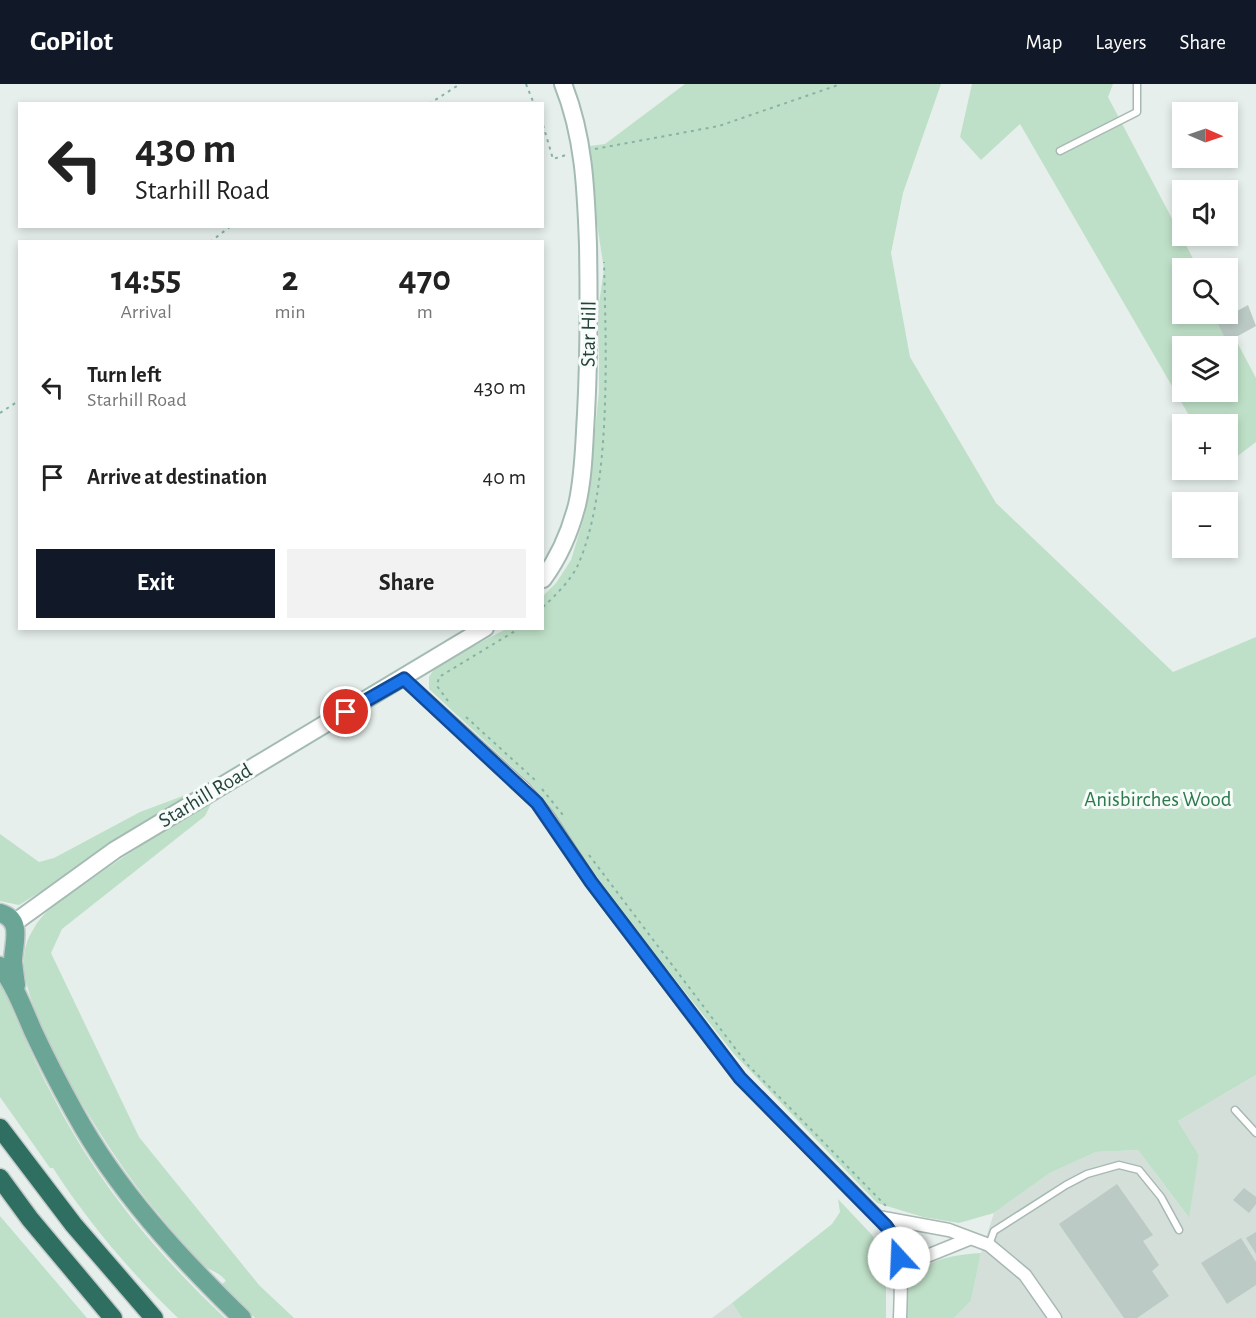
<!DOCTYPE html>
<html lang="en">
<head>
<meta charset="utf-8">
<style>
	:root { --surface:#fff; --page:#f2f2f2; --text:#222; --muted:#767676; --accent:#111827 }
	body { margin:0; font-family:"Alegreya Sans",sans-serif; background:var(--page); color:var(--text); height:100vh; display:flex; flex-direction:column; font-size:22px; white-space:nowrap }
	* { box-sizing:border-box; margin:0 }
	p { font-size:20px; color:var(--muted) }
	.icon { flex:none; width:33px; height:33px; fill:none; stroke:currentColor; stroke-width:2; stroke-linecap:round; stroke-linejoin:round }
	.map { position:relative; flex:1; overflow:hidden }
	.side { position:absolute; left:18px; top:156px; width:526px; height:390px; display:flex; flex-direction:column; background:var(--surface); border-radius:0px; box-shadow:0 3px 9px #0003 }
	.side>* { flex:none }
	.hud { position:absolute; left:18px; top:18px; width:526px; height:126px; border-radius:0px; box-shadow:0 3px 9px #0003; background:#fff; color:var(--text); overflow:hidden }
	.needle { width:39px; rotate:92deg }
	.controls { position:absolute; left:1172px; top:18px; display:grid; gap:12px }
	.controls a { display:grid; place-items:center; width:66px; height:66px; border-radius:0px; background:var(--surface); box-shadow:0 3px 9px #0003; font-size:30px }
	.pin { position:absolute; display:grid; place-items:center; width:51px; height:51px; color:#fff; margin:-26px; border:3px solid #fff; border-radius:50%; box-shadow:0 2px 6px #0007 }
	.me { position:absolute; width:66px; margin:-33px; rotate:340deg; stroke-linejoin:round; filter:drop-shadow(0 0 4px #0008) }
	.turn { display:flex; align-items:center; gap:21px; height:126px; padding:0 18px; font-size:27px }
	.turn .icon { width:78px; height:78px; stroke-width:2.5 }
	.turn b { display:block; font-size:42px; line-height:51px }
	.eta { display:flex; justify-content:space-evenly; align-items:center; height:102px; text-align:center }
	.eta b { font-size:36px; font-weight:700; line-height:42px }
	.action { display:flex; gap:12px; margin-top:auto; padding:12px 18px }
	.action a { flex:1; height:69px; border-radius:0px; background:var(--accent); color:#fff; font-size:24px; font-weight:700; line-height:69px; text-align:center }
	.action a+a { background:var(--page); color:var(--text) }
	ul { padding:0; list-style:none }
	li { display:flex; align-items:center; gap:18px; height:90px; padding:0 18px }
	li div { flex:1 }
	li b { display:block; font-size:22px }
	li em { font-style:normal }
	header { display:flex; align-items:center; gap:36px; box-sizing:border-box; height:84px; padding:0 30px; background:var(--accent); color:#fff }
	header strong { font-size:28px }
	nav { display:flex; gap:33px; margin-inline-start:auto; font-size:21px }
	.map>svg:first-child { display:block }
	.built { fill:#d4dfda }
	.green { fill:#bfe0c8; fill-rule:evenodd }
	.building { fill:#bbcac4 }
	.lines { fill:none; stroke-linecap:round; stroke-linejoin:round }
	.lane-casing { stroke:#a8b8b2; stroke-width:9 }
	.street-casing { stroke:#a8b8b2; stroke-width:15 }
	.secondary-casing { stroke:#a4bbb3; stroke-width:20 }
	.primary-casing { stroke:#c2cac8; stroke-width:21 }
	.highway-casing { stroke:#c2cac8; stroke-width:21 }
	.path { stroke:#86b3a5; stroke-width:2; stroke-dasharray:3 4.5; stroke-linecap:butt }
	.lane { stroke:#fff; stroke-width:6 }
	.street { stroke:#fff; stroke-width:12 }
	.secondary { stroke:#fff; stroke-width:16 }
	.primary { stroke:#6aa596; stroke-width:18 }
	.highway { stroke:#2f6f62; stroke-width:18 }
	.route-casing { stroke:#114b97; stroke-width:15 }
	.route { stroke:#1a73e8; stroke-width:10 }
	.labels { text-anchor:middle; stroke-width:6; stroke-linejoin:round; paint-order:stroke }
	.street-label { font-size:21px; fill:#24423a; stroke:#f7fbf9 }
	.park-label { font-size:21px; fill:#2d7a4b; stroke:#f7fbf9 }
</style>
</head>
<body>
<header>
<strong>GoPilot</strong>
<nav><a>Map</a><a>Layers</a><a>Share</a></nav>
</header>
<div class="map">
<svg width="1256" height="1234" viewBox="0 0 1256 1234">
	<rect width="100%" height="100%" fill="#e6efeb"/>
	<!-- built -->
	<path class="built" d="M1256,991v243h-302l17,-17 10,-48 13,-40 56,-40 46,-21 42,-2 50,67 11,-62 -21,-34z
		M732,1219l10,15h-30z"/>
	<!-- green -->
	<path class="green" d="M685,0h256l-38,109 -12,60 19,104 86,146 177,169 83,-35v438l-78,46 21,34 -10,63 -51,-68 -42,2 -46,21 -56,40 -35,10 -36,-6 -46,-14 -143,-149 -113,-143 -88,-125 -104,-97v-12l7,-11 70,-37 37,-1v-32l13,-13 15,-23 14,-46 8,-65 6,-58v-88l5,-34 -10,-64 -4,-59 15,-2z
		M972,0h141l-5,13 90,171h-16v46h40l34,64v64l-29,22v-40h-33l-174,-300 -39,36 -21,-23zM1182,262h45v46h-45z
		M204,704l-88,52 -58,41 -39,24 -19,-4v-67l39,28 15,-4 86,-46z
		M213,716l-8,16 -143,113 -11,24 88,184 120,148 35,33h-39l-33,-34 4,-3c-7,-9 -13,-9 -22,-15 -14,-10 -36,-41 -48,-55 -39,-46 -135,-191 -132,-251 0,-10 3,-21 9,-30 11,-21 31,-31 50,-45 43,-30 85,-58 130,-85z
		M0,896c18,42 35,84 57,124 42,81 102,152 168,214h-47c-46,-44 -91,-97 -125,-150h-3l-50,-71z
		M838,1115l34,36 14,24v59h-144l-10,-15 100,-79 8,-12z
		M0,1132l87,102h-87z
		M981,1169l-10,48 -17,17h-47c0,-8 -1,-17 0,-24 5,-35 47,-39 74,-41z"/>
	<!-- building -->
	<path class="building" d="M1248,221l8,21 -29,16 -10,-20z
		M1117,1100l36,51 -10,6 16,24 -7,6 17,25 -32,22h-13l-65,-94z
		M1244,1104l12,9v7l-7,9 -16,-13z
		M1256,1148v22l-10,-16z
		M1241,1154l15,24v23l-29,19 -26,-41z"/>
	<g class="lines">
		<defs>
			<path id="lane" d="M1060,67l77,-39v-28
				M1235,1026l21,23
				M989,1161l5,-14 72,-46 21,-11 32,-9 20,5 22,27 18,33"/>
			<path id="street" d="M404,595l121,110 23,27 43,66 149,196 147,148c17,26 14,61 13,92
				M878,1133l71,13 40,15 36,30 30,43
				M899,1174l28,-2 42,-17"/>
			<path id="secondary" d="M543,495c17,-23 27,-47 34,-74 7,-30 7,-61 9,-91 3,-56 3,-113 2,-169 -2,-55 -4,-109 -25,-161
				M14,839l101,-73 370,-222"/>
			<path id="primary" d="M0,829c24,7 13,30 13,49 1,8 2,16 3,23
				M0,882c15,20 23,42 33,65 13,28 27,55 42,82 42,77 104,144 167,205"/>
			<path id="highway" d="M0,1044l73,96 81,94
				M0,1094l30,41 83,99"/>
		</defs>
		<!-- lane casing -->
		<use href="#lane" class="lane-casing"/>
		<!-- street casing -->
		<use href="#street" class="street-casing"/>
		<!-- secondary casing -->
		<use href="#secondary" class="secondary-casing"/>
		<!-- primary casing -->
		<use href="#primary" class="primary-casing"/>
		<!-- highway casing -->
		<use href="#highway" class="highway-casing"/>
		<!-- path -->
		<path class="path" d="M526,0l8,20
			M429,20l31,-20
			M543,41l10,34 13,-4
			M595,65l124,-23 122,-42
			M210,158l21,-16
			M0,329l20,-13
			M543,523c12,-11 28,-27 35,-42 34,-78 28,-217 26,-303
			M448,617l-11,-15 2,-9 81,-49
			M466,633l69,63
			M542,705l21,26
			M589,771l158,209 141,144"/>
		<!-- lane -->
		<use href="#lane" class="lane"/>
		<!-- street -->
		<use href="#street" class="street"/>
		<!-- secondary -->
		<use href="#secondary" class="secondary"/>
		<!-- primary -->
		<use href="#primary" class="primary"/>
		<!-- highway -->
		<use href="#highway" class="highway"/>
	</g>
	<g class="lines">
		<defs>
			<path id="route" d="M346,628l58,-33 133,124 54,79 149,196 146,148 7,10 6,22"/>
		</defs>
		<!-- route casing -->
		<use href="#route" class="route-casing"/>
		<!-- route -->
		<use href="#route" class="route"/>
	</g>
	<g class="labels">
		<!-- street labels -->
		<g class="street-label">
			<text transform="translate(588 250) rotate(-89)" y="7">Star Hill</text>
			<text transform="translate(205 711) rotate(-31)" y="7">Starhill Road</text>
		</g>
		<!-- park labels -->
		<g class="park-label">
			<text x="1158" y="722">Anisbirches Wood</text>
		</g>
	</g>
</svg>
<div class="controls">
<a><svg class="needle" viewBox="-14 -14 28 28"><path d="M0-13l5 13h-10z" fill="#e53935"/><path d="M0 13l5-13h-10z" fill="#767676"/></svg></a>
<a><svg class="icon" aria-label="sound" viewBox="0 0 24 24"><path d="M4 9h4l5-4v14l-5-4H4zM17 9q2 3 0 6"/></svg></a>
<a><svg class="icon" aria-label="search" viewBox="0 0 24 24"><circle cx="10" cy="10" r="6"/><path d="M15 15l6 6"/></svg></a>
<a><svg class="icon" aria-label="layers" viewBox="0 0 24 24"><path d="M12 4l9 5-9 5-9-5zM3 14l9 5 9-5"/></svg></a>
<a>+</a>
<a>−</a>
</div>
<div class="pin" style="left:346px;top:628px;background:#d93025"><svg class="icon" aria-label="arrive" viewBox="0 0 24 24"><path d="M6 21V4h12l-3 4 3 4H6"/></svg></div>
<svg class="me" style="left:899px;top:1174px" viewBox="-20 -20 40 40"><circle r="19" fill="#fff"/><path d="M0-13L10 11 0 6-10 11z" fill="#1a73e8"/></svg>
<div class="hud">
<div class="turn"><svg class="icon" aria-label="left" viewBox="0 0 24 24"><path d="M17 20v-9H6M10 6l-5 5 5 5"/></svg><div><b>430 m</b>Starhill Road</div></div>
</div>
<section class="side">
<div class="eta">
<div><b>14:55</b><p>Arrival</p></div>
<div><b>2</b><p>min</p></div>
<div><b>470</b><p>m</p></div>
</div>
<ul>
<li><svg class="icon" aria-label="left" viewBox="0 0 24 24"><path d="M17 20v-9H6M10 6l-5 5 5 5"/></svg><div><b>Turn left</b><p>Starhill Road</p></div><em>430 m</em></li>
<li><svg class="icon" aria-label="arrive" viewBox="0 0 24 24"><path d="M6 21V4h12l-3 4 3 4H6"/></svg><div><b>Arrive at destination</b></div><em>40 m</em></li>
</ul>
<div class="action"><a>Exit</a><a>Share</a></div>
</section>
</div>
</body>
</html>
